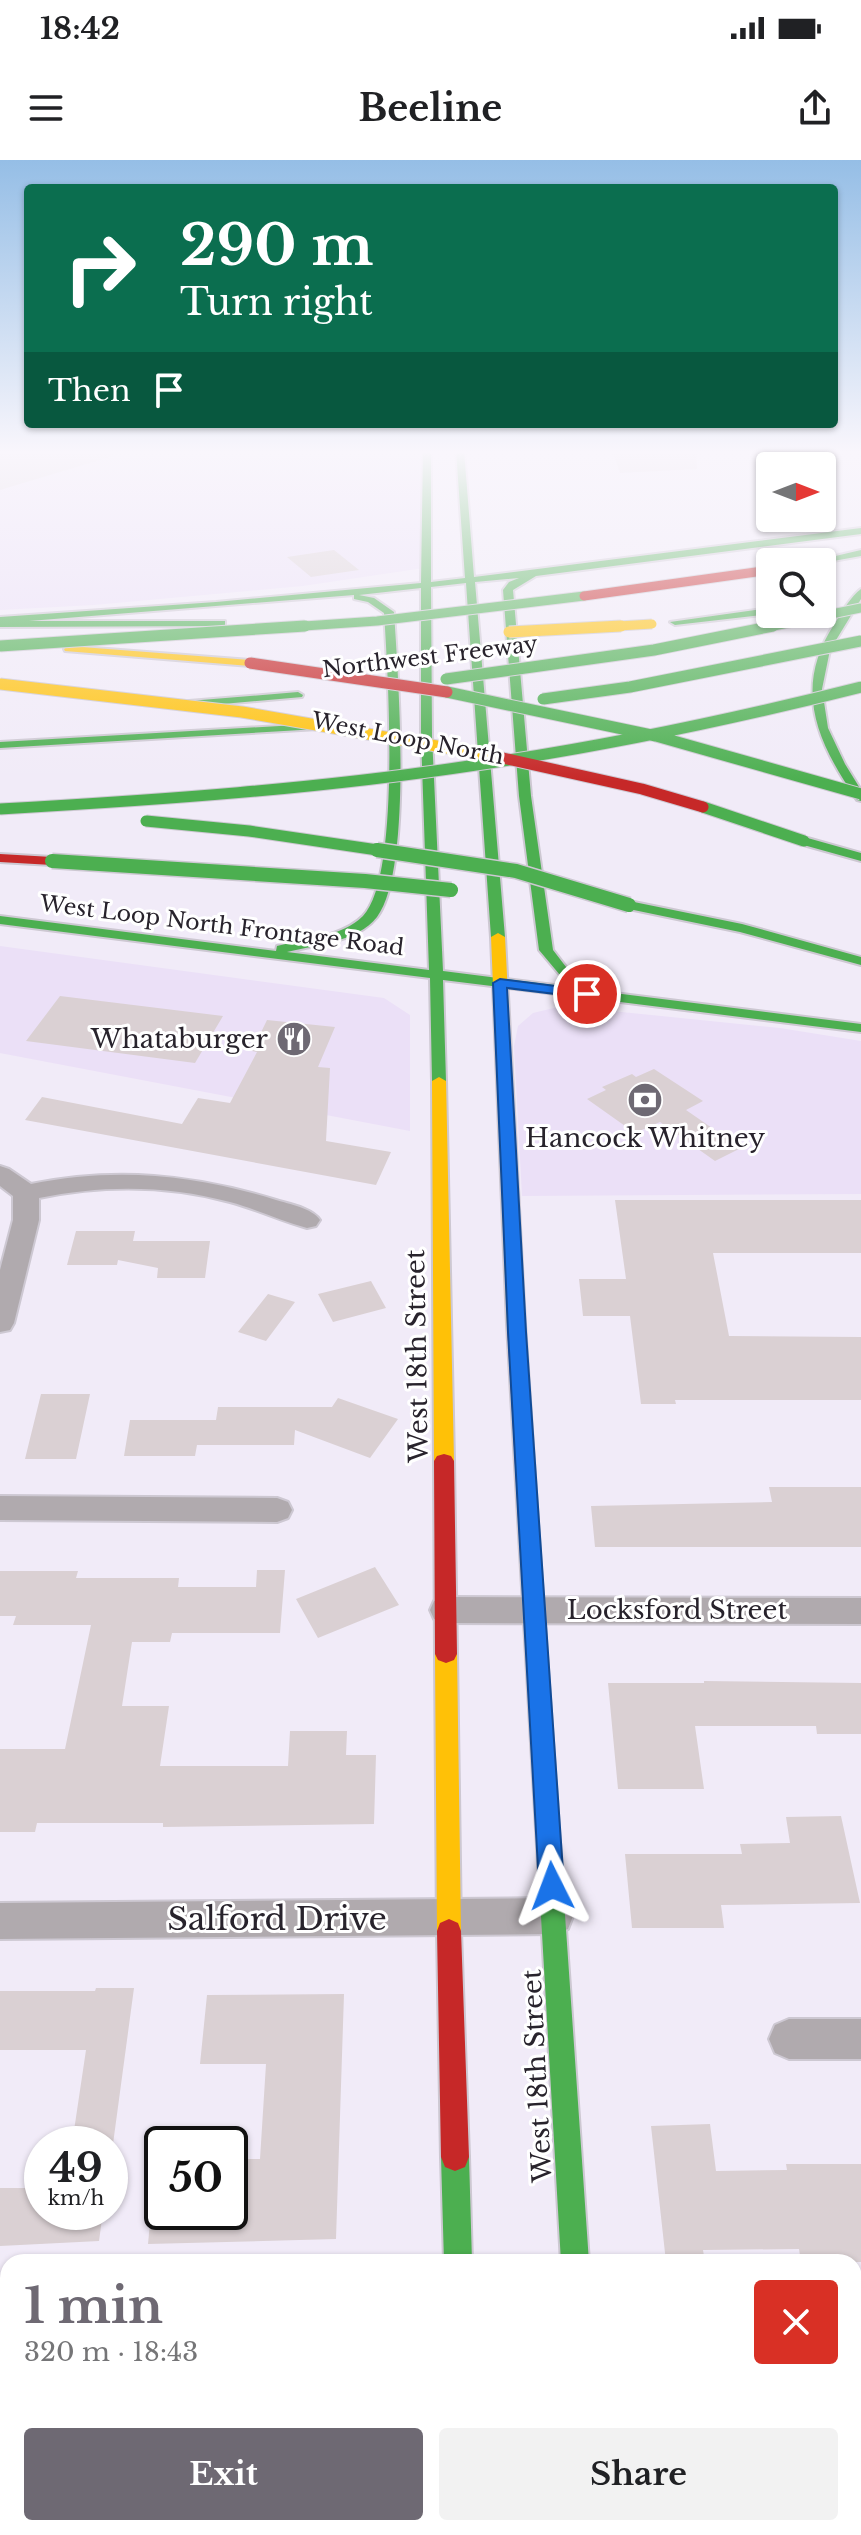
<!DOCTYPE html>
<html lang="en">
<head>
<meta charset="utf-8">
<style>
	:root { --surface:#fff; --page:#f2f2f2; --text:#202124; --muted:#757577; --accent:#6e6973 }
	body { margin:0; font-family:"Libre Baskerville",serif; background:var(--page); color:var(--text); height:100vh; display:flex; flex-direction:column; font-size:30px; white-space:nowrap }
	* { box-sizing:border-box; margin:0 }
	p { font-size:26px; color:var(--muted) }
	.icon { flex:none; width:44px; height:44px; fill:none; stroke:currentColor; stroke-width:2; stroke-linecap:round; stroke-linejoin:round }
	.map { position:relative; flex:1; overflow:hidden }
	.sheet { position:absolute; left:0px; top:2094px; width:862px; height:282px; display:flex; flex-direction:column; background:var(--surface); border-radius:24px 24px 0 0; box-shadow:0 2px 6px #0004 }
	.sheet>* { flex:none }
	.guide { position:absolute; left:24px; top:24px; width:814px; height:244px; border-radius:8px; box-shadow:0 2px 6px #0004; background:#0b6e4f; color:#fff; overflow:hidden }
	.needle { width:52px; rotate:90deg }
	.fabs { position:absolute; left:756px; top:292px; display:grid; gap:16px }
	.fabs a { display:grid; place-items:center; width:80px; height:80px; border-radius:8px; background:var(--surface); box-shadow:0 2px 6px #0004; font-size:40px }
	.speed { position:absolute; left:24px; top:1966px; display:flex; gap:16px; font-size:40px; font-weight:700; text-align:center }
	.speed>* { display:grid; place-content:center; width:104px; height:104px; border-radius:50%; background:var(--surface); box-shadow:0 2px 6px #0004; line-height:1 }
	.speed small { font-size:20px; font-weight:400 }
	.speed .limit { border:4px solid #111; border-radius:12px; background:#fff; color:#111 }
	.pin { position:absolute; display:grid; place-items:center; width:68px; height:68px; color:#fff; margin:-34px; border:4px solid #fff; border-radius:50%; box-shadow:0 2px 8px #0007 }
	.me { position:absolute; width:88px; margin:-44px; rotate:357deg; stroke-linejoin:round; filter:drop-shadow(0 0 6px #0008) }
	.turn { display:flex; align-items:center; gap:28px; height:168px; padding:0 24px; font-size:36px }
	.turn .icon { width:104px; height:104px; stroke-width:2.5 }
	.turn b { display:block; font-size:56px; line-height:68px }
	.then { display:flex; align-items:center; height:76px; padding:0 24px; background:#0003; gap:16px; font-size:30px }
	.round { display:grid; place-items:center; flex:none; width:84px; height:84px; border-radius:8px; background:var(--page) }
	.overview { display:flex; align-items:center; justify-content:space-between; height:136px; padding:0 24px }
	h1 { font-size:48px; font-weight:700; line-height:60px; color:var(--accent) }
	.action { display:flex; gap:16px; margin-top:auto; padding:16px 24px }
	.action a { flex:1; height:92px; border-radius:8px; background:var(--accent); color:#fff; font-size:32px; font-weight:700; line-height:92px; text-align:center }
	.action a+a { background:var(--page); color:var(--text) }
	.status { display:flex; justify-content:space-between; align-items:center; height:56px; padding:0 40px; background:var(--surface); direction:ltr }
	.status svg { height:22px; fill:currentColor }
	header { display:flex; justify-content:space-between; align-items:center; height:104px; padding:0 24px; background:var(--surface); font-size:36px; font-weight:700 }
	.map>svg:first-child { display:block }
	.built { fill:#ebe0f7 }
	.building { fill:#dad0d3 }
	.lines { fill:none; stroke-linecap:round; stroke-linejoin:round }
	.street-casing { stroke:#cdc8d2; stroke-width:4 }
	.fast-casing { stroke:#cdc8d2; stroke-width:4 }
	.slow-casing { stroke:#cdc8d2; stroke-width:4 }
	.jam-casing { stroke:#cdc8d2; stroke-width:4 }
	.street { fill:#b0aaae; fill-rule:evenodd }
	.fast { fill:#4caf50; fill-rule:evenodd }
	.slow { fill:#ffc107; fill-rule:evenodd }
	.jam { fill:#c62828; fill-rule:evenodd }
	.fast-bridge-far2-casing { stroke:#cdc8d2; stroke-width:11; stroke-linecap:butt }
	.fast-bridge-far1-casing { stroke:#cdc8d2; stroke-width:13; stroke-linecap:butt }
	.fast-bridge-casing { stroke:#cdc8d2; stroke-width:17; stroke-linecap:butt }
	.slow-bridge-far1-casing { stroke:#cdc8d2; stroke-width:11; stroke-linecap:butt }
	.slow-bridge-casing { stroke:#cdc8d2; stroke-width:13; stroke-linecap:butt }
	.jam-bridge-far1-casing { stroke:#cdc8d2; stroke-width:11; stroke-linecap:butt }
	.jam-bridge-casing { stroke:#cdc8d2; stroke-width:13; stroke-linecap:butt }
	.fast-bridge-far2 { stroke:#4caf50; stroke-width:9 }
	.fast-bridge-far1 { stroke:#4caf50; stroke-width:11 }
	.fast-bridge { stroke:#4caf50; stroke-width:14 }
	.slow-bridge-far1 { stroke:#ffc107; stroke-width:9 }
	.slow-bridge { stroke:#ffc107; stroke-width:11 }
	.jam-bridge-far1 { stroke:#c62828; stroke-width:9 }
	.jam-bridge { stroke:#c62828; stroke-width:11 }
	.route { fill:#1a73e8; stroke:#114b97; stroke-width:2 }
	.labels { text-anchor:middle; stroke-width:6; stroke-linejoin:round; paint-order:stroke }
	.far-street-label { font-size:22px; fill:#28232c; stroke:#fff }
	.poi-label { font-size:26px; fill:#28232c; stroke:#fff; text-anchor:end }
	.street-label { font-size:26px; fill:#28232c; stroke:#fff }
	.near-street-label { font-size:32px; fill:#28232c; stroke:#fff }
</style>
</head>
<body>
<div class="status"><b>18:42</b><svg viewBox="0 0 49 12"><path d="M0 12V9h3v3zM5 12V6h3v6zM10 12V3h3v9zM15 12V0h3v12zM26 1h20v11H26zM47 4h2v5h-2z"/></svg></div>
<header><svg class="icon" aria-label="menu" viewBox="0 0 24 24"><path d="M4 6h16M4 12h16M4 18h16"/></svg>Beeline<svg class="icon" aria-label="share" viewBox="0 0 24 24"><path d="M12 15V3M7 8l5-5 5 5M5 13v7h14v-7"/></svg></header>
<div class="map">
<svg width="861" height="2375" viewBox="0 0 861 2375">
	<rect width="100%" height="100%" fill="#f1ebf8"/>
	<!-- built -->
	<path class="built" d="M0,290h423l1,118 -121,18 -209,19 -94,5z
		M0,786l384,52 26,17v116l-410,-78z
		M562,846l218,22 81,13v153l-339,2 -8,-150 4,-20 15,-13z"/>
	<!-- building -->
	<path class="building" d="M0,290h112l1,6 -113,34z
		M612,290h84l1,19 -77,4z
		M334,390l25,20 -48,7 -24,-20z
		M60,836l163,20 -28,47 -169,-22z
		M267,860l68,7 -17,40 12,1 -4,73 65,11 -15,33 -351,-65 17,-23 140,27 16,-26 32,5 27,-51 -5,-1z
		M654,909l49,32 -17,9 55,38 -26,13 -55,-39 -25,11 -48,-34 19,-9 -4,-3 30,-13 4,3z
		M615,1040h246v53h-148l16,83 132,1v63h-186l1,4h-35l-11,-88h-47l-4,-37h47z
		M76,1071h59l-2,10h77l-5,37h-48l1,-10 -40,-8 -1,5h-50z
		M371,1121l15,27 -53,14 -15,-28z
		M268,1134l27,8 -29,39 -28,-9z
		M41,1234h49l-14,65h-51z
		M338,1238l60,21 -28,39 -75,-28 -1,15h-97l-2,11h-71l6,-36h86l2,-13h114z
		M769,1327h92v60h-266l-4,-41 181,-4z
		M375,1407l24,38 -81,33 -22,-39z
		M257,1410h28l-5,63h-108l-2,9h-38l-10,64h47l-9,60h128l2,-35h57l-1,24h30l-2,69 -211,3v-4h-126l-2,9h-35v-83h65l26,-124h-78l3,-9h-16v-45h78l-2,7h103l-1,9h78z
		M704,1521l157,2v51h-44l-1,-8h-121l9,63h-86l-10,-106h96z
		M841,1656l19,87 -139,2 3,23h-92l-7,-74h117l-2,-10 50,-1 -4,-26z
		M96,1828h38l-21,156h-41l14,-94h-86v-59h95z
		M344,1834l-8,245 -188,5 3,-32h79v-53h30l6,-95h-66l7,-69z
		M710,1964l6,47 71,-1 -1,-6h75v98h-60l-2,-13 -96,1 2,12h-39l-15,-136z
		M0,2028h42v24h61l-4,29 -99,5z"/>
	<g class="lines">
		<defs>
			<path id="street" d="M0,1006l9,3 22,15c84,-17 162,-10 245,16 13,4 36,8 44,20l-4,6 -9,2c-26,-7 -51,-19 -77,-26 -63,-17 -128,-17 -191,-4v22l-25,103 -4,7 -10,2v-62l13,-50v-24l-13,-10z
				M0,1336l277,2 11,4 4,8 -4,8 -11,4 -277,-2z
				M446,1437l415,1v26l-415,-1 -12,-4 -4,-9 4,-9z
				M554,1738l14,5 5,13 -5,13 -14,5 -554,5v-36z
				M789,1859h72v40h-72l-14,-6 -6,-14 6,-14z"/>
			<path id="fast" d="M423,290h8v132l34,-4 -9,-128h8l10,127 387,-49v6l-325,42 -23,14 18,206 22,154 20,26 17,14 271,34v8l-418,-52 3,101 -7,4 -7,-4 -2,-103 -430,-54v-8l276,35 1,-5c28,-7 65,-9 86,-30 38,-40 25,-244 21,-303l-16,-11 -14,-3v-4l-325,26h196v4l-3,1 -222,1v-10l216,-15 205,-19zM519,418l-10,4 -6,8 16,206 20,154 31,37 -127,-16 -11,-235 -1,-149 35,-4 25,354 7,4 7,-4 -30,-355zM421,428v148l8,234 -142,-18c29,-7 70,-10 90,-35 36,-48 21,-242 17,-305l-20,-14 -15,-3z
				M861,390v6l-39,7 -12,-1z
				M861,429v10l-31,51 -8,39 6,39 17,36 16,26v11l-4,-1c-40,-58 -65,-112 -22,-177 7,-11 16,-27 26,-34z
				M770,448v6l-95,11 -5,-3z
				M298,532l5,3 -1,2 -113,10 -5,-3 5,-3z
				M331,563l4,1v4l-335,20v-6z
				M804,677l57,16v8l-61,-17v-6z
				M629,741l113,23 119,33v8l-121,-33 -116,-24 -1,-3z
				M530,1385l7,2 3,6 49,709h-28l-41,-709 3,-6z
				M455,1983l10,4 4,10 3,105h-28l-3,-105 4,-10z
				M575,2368h32v7h-32z"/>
			<path id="slow" d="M69,486l181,14 5,3 -5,3 -185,-15 -1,-2z
				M498,773l7,4 20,387 -9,6 -9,-6 -16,-387z
				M439,917l7,4 8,380 -3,5h-14l-3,-5 -2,-380z
				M446,1485l8,3 3,6 4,277 -3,8 -9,4 -9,-4 -3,-8 -2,-277 3,-6z
				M449,2368h32v7h-32z"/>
			<path id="jam" d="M0,694l52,3 6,4 -6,4 -52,-3z
				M516,1158l9,6 15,229 -3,6 -7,2 -7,-2 -3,-6 -13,-229z
				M444,1294l7,2 3,5 3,193 -3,6 -8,3 -8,-3 -3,-6 -1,-193 3,-5z
				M449,1759l9,4 3,8 8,226 -4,10 -10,4 -10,-4 -4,-10 -4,-226 3,-8z"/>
		</defs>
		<!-- street casing -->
		<use href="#street" class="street-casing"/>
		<!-- fast casing -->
		<use href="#fast" class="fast-casing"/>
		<!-- slow casing -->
		<use href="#slow" class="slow-casing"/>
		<!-- jam casing -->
		<use href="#jam" class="jam-casing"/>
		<!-- street -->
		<use href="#street" class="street"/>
		<!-- fast -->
		<use href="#fast" class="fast"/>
		<!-- slow -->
		<use href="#slow" class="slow"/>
		<!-- jam -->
		<use href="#jam" class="jam"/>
		<defs>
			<path id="fast-bridge-far2" d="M275,468l102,-7 207,-25
				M764,468l97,-20"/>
			<path id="fast-bridge-far1" d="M0,486l305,-20
				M446,519l208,-29 119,-24
				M447,532l209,44 205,58
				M543,539l87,-12 231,-46
				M703,647l101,34
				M0,649c159,-9 318,-20 476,-44 130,-19 258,-46 385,-78
				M146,661l103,10 142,21"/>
			<path id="fast-bridge" d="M377,690l139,21 113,34
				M52,701l313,20 86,9"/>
			<path id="slow-bridge-far1" d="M585,468l67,-4"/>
			<path id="slow-bridge" d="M509,472l112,-6
				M0,524l242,28 252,44"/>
			<path id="jam-bridge-far1" d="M584,436l186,-26"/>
			<path id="jam-bridge" d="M250,503l197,29
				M494,596l148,33 61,18"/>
		</defs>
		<!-- fast-bridge-far2 casing -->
		<use href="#fast-bridge-far2" class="fast-bridge-far2-casing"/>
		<!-- fast-bridge-far1 casing -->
		<use href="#fast-bridge-far1" class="fast-bridge-far1-casing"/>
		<!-- fast-bridge casing -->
		<use href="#fast-bridge" class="fast-bridge-casing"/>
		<!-- slow-bridge-far1 casing -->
		<use href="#slow-bridge-far1" class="slow-bridge-far1-casing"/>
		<!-- slow-bridge casing -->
		<use href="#slow-bridge" class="slow-bridge-casing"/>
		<!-- jam-bridge-far1 casing -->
		<use href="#jam-bridge-far1" class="jam-bridge-far1-casing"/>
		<!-- jam-bridge casing -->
		<use href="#jam-bridge" class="jam-bridge-casing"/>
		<!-- fast-bridge-far2 -->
		<use href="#fast-bridge-far2" class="fast-bridge-far2"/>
		<!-- fast-bridge-far1 -->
		<use href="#fast-bridge-far1" class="fast-bridge-far1"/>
		<!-- fast-bridge -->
		<use href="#fast-bridge" class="fast-bridge"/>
		<!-- slow-bridge-far1 -->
		<use href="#slow-bridge-far1" class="slow-bridge-far1"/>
		<!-- slow-bridge -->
		<use href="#slow-bridge" class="slow-bridge"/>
		<!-- jam-bridge-far1 -->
		<use href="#jam-bridge-far1" class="jam-bridge-far1"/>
		<!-- jam-bridge -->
		<use href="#jam-bridge" class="jam-bridge"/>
	</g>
	<!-- sky -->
	<linearGradient id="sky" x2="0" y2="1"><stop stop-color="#95bee6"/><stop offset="0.47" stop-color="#f9f6fc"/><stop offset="1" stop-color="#f9f6fc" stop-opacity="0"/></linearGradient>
	<rect width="861" height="622" fill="url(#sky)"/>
	<!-- route -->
	<path class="route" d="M500,819l87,11 7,4 -7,4 -80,-10 19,344 38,554 -4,8 -8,3 -9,-3 -4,-8 -31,-554 -15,-349z"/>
	<!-- icons -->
	<defs>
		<symbol id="restaurant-disc" viewBox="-11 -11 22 22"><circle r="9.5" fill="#6e6973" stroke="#fff"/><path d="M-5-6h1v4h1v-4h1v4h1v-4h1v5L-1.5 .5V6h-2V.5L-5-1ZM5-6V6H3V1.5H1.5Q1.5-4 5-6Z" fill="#fff"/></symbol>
		<symbol id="bank-disc" viewBox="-11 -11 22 22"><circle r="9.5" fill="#6e6973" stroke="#fff"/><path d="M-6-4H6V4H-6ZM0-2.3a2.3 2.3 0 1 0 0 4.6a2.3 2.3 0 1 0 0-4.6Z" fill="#fff"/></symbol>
	</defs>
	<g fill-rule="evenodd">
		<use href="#restaurant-disc" x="274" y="859" width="40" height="40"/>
		<use href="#bank-disc" x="625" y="920" width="40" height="40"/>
	</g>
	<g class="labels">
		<!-- far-street labels -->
		<g class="far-street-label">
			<text transform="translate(430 496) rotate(-7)" y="8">Northwest Freeway</text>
			<text transform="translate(408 578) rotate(11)" y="8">West Loop North</text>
			<text transform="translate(222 765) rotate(7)" y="8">West Loop North Frontage Road</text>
		</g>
		<!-- poi labels -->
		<g class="poi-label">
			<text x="268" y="888">Whataburger</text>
			<text x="645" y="987" text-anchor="middle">Hancock Whitney</text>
		</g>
		<!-- street labels -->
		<g class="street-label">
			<text transform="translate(417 1196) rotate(-91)" y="9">West 18th Street</text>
			<text x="677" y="1459">Locksford Street</text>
			<text transform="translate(537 1916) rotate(-93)" y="9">West 18th Street</text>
		</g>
		<!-- near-street labels -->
		<g class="near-street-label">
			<text x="277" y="1770">Salford Drive</text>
		</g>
	</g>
</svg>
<div class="fabs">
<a><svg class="needle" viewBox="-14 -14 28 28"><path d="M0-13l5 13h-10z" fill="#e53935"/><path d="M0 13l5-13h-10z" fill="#757577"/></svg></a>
<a><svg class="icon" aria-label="search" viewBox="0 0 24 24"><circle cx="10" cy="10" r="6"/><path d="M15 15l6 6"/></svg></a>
</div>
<div class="speed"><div>49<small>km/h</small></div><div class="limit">50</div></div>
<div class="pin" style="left:587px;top:834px;background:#d93025"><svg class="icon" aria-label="arrive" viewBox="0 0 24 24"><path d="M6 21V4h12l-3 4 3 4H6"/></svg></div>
<svg class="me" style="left:552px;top:1726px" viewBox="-20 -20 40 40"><path d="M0-17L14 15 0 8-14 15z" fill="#1a73e8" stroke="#fff" stroke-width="4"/></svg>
<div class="guide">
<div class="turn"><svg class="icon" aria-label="right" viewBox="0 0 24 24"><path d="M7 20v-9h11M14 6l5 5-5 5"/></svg><div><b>290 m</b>Turn right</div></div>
<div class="then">Then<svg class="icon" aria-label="arrive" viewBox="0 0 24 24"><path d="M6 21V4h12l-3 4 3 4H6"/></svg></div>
</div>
<section class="sheet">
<div class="overview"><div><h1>1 min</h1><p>320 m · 18:43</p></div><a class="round" style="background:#d93025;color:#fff"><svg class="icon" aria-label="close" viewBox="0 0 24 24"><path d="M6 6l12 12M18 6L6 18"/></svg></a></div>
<div class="action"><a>Exit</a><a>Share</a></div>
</section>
</div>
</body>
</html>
